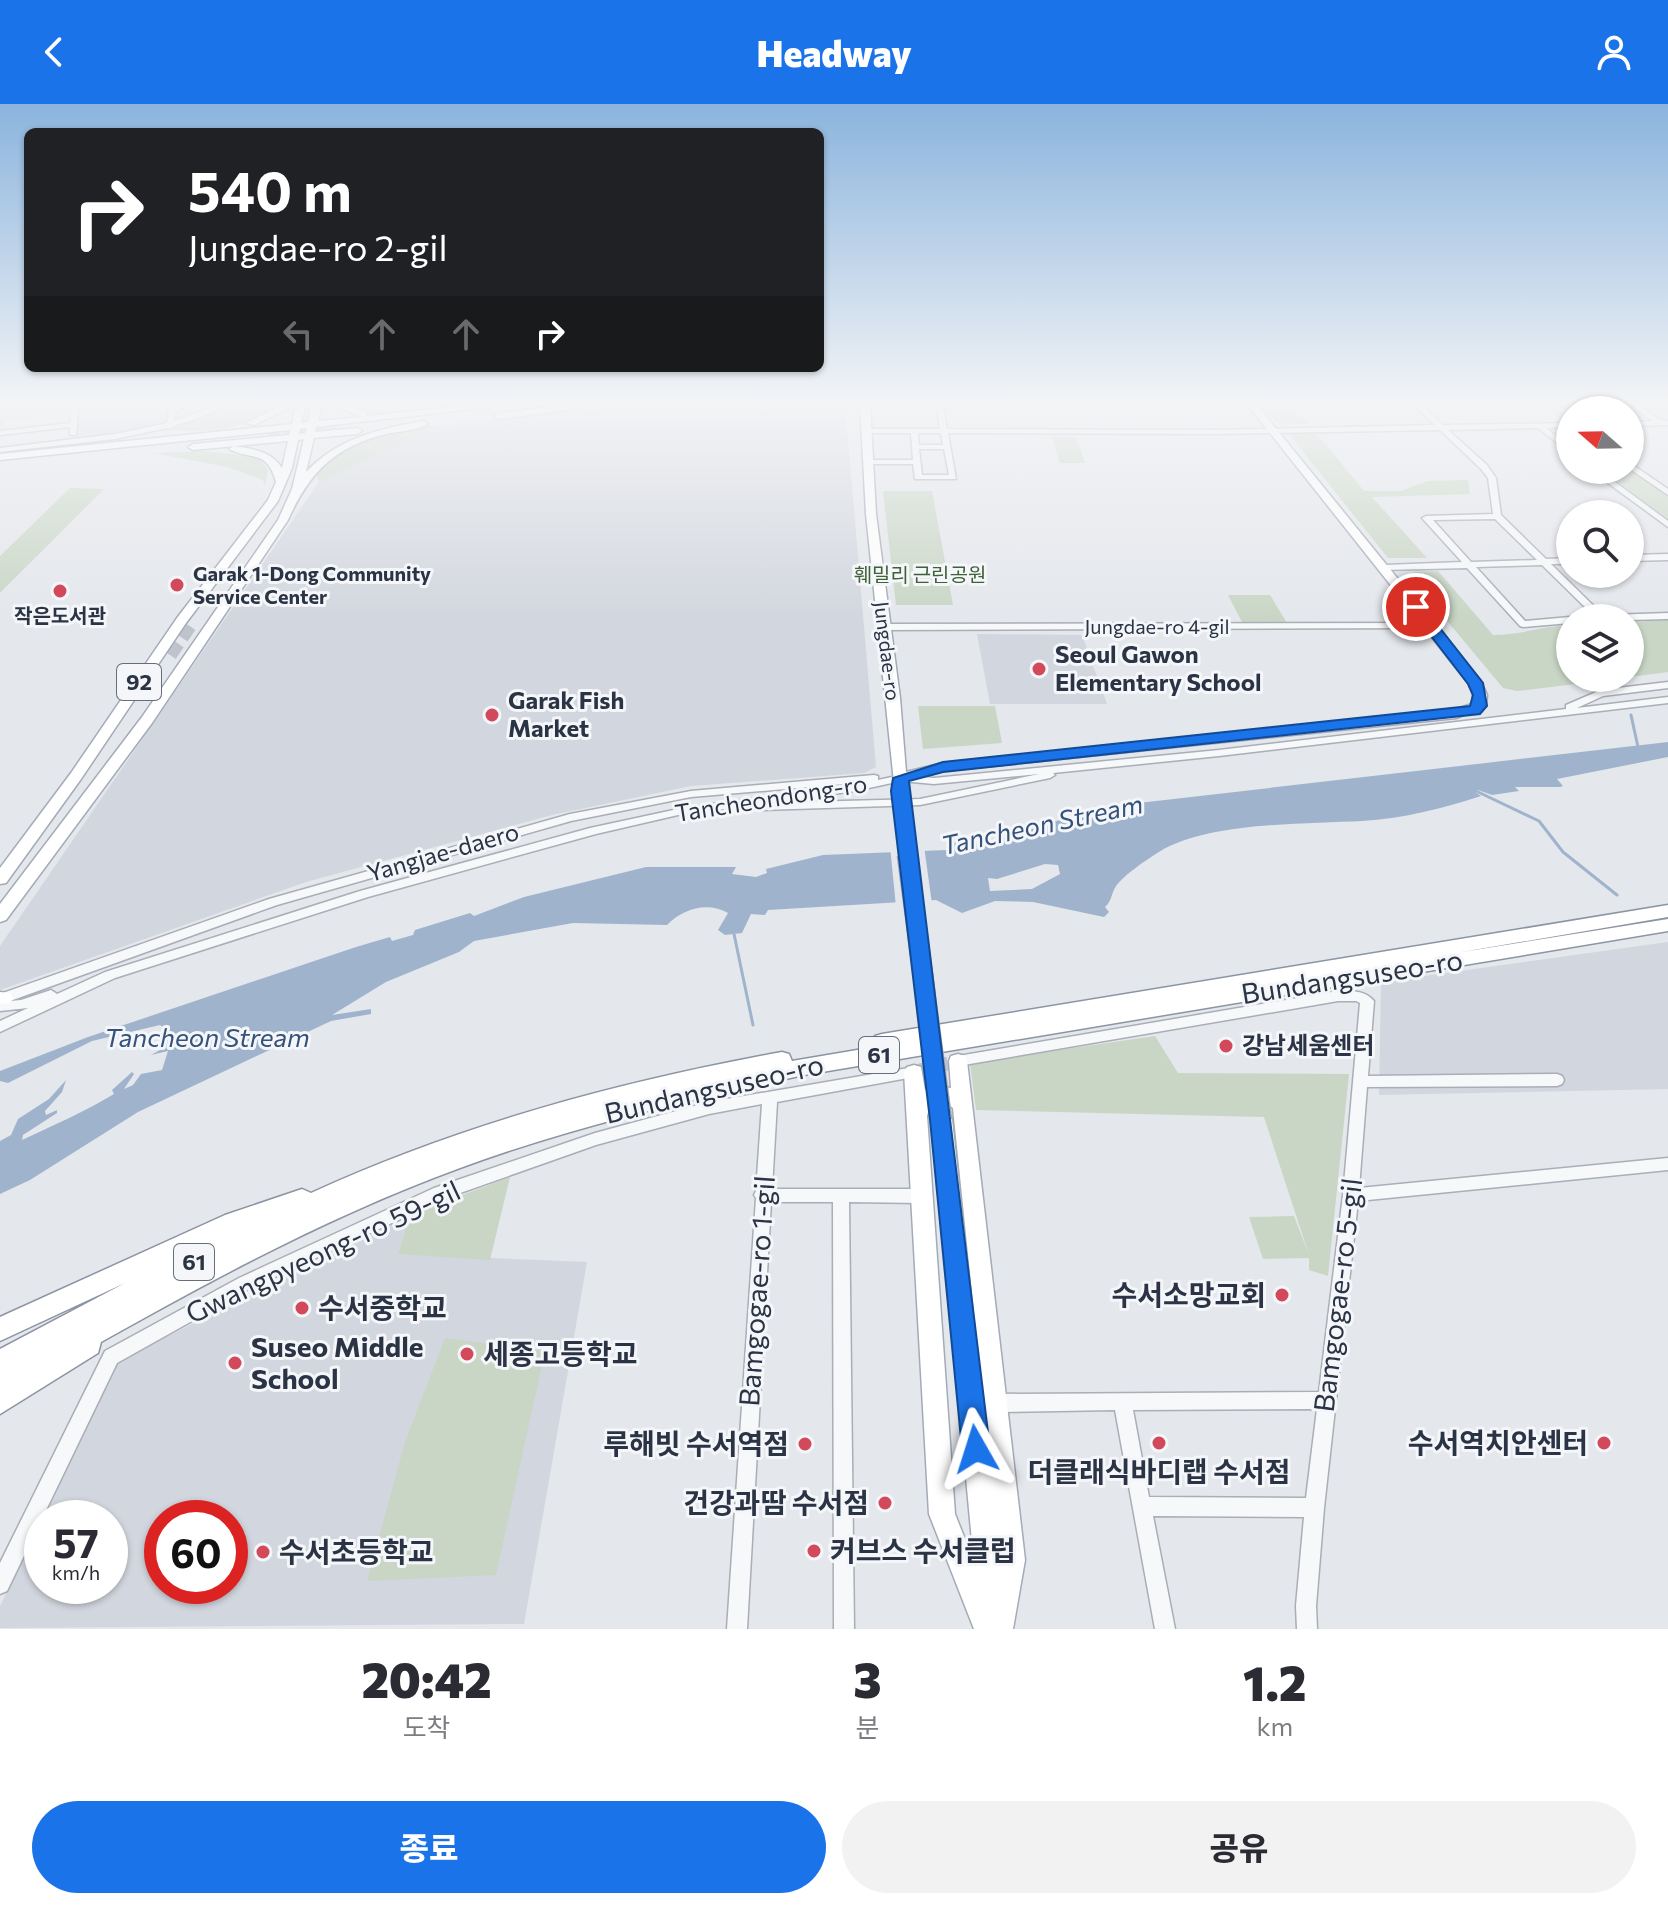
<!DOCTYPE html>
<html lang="ko">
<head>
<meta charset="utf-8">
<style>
	:root { --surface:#fff; --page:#f2f2f3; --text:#2b2b33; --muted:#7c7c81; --accent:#1a73e8 }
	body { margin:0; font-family:Commissioner,"Noto Sans KR",sans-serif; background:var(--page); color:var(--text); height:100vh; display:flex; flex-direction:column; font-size:30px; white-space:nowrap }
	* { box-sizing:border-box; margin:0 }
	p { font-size:26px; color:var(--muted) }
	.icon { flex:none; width:44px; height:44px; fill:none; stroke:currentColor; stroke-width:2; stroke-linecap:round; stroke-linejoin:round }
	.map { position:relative; height:1525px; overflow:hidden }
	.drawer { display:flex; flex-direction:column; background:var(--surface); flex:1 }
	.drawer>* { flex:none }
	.guide { position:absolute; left:24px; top:24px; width:800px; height:244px; border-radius:12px; box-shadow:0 2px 6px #0004; background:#202124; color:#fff; overflow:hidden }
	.needle { width:52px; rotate:290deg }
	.tools { position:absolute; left:1556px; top:292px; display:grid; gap:16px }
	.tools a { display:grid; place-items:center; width:88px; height:88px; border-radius:50%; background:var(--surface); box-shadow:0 2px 6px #0004; font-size:40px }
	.speed { position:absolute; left:24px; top:1396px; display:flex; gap:16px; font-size:40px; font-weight:700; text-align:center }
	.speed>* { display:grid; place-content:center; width:104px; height:104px; border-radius:50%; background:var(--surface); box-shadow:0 2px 6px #0004; line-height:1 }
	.speed small { font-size:20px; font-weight:400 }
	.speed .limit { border:12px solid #d22; background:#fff; color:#111 }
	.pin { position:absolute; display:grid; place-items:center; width:68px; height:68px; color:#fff; margin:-34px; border:4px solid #fff; border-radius:50%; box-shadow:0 2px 8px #0007 }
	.me { position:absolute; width:88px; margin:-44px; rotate:354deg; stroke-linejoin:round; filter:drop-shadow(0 0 6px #0008) }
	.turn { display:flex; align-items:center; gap:28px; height:168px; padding:0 32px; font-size:36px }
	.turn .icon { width:104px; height:104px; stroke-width:2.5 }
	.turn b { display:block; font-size:56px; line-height:68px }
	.lanes { display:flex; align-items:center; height:76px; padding:0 32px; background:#0003; justify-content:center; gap:40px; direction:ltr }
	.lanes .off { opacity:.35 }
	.eta { display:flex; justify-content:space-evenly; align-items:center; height:136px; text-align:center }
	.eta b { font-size:48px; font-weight:800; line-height:56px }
	.cta { display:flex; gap:16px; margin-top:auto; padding:16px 32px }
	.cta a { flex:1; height:92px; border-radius:48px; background:var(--accent); color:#fff; font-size:32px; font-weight:800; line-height:92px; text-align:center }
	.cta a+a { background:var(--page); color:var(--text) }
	header { display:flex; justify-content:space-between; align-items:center; height:104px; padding:0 32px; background:var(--accent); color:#fff; font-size:36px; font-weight:800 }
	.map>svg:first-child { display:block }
	.built { fill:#d2d6de; fill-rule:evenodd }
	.green { fill:#c9d6c5 }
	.water { fill:#9fb4cc; fill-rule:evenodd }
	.pier { fill:#e4e7ec }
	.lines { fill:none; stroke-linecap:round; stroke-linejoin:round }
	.stream { stroke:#9fb4cc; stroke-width:3 }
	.minor-tunnel { stroke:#bfc3cb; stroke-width:14; stroke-dasharray:14 7; stroke-linecap:butt }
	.major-tunnel-far1 { stroke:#bfc3cb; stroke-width:11; stroke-dasharray:11 5; stroke-linecap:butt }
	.major-tunnel { stroke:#bfc3cb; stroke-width:14; stroke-dasharray:14 7; stroke-linecap:butt }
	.minor-casing { stroke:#a9aeb7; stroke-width:3 }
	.major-casing { stroke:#a3abb8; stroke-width:3 }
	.highway-casing { stroke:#8b94a3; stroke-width:3 }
	.minor { fill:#f7f8fa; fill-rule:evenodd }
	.major { fill:#fff; fill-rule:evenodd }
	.highway { fill:#fff; fill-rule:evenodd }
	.major-bridge-far1-casing { stroke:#a3abb8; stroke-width:17; stroke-linecap:butt }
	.major-bridge-casing { stroke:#a3abb8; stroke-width:21; stroke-linecap:butt }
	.major-bridge-far1 { stroke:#fff; stroke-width:14 }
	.major-bridge { stroke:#fff; stroke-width:18 }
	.route { fill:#1a73e8; stroke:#114b97; stroke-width:2 }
	.poi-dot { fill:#d1495b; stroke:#f4f6f9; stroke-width:3 }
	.labels { text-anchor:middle; stroke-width:6; stroke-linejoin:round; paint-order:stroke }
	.far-poi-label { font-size:20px; font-weight:bold; fill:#2b3445; stroke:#f4f6f9; text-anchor:start }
	.far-park-label { font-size:20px; fill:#3f6138; stroke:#f4f6f9 }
	.far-street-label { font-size:20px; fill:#2b3445; stroke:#f4f6f9 }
	.shield { fill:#f4f6f9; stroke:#676e7b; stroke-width:2 }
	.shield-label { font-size:22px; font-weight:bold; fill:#2b3445 }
	.poi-label { font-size:24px; font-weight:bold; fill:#2b3445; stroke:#f4f6f9; text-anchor:start }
	.street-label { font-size:24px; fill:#2b3445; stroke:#f4f6f9 }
	.water-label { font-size:26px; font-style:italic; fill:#34527a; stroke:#f4f6f9 }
	.near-street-label { font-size:28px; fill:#2b3445; stroke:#f4f6f9 }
	.near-poi-label { font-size:28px; font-weight:bold; fill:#2b3445; stroke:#f4f6f9; text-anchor:start }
</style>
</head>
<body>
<header><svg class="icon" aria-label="back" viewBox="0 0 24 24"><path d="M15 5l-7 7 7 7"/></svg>Headway<svg class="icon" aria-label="person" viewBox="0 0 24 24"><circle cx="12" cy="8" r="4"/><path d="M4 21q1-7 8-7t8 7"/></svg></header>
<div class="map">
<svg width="1668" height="1525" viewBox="0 0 1668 1525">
	<rect width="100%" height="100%" fill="#e4e7ec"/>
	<!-- built -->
	<path class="built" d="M0,300h68l-2,10 -60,7 -6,8z
		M79,300h90l-3,22 -90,13z
		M636,300h209l31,363 -12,6 -173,13 -139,29 -246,67 -306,108v-44l319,-464 26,-15 89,-41z
		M1545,300h123v13l-38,1v-8h-60v9h-6z
		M977,530l105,1 25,69h-117z
		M1668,838v147l-289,6 2,-113z
		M410,1111l-12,39 189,8 -63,362 -524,4v-22l42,-87v67h68v-68h-68l74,-156zM162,1414h68v68h-68z"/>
	<!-- green -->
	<path class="green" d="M232,300h48c-28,24 -73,30 -108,26z
		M1261,300h30l17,20 -31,-1z
		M419,322h15l-115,56 -3,-8c23,-34 65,-40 103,-48z
		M1289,330h28l47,57h37l26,-10 41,-1 2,14 -98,3 55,61h-39z
		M1052,333h24l9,26h-25z
		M205,347l53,6 10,13 -3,16 -2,-6 -36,-13 -74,-14z
		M1630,364l38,29v23l-64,-50z
		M70,384l34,1 -104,104v-37z
		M883,387h49l21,114h-57z
		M1438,467l55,64c27,0 50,-9 77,-10v53h56l-109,13 -14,-3 -89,-107v-9z
		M1228,491h42l17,28 -44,1z
		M1668,516v52l-38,5v-55z
		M918,602h77l7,37 -79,6z
		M1155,932l23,37 171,1 -21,202 -19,-6v-12l-46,1 -14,-42 45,-1 15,39 -45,-138 -288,-7 -6,-47z
		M510,1073l-20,83 -92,-6 12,-39z
		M445,1234l100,13 -49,224 -129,6 38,-139z"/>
	<!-- water -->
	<path class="water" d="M1668,638v15l-111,22 6,7 -3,1h-45l4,4 -27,4 -14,-5 -3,2 6,4c-37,12 -80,23 -119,25 -57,3 -155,1 -203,31 -13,8 -35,23 -43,34 -5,8 -4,15 -11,21l4,5 -5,5 -71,-15 -38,-1 -33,12 -26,-13 -168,10 -3,5 -14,-1 -9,19 -17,2 -7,-5 10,-17c-20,-12 -46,-4 -61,12l-94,-2 -99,18 -15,11 -73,30 -54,33 39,-6v5l-40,7 -193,91 -108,68 -30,14v-53l11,-6 7,-16 31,-20 17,-19 -4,12 -17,19 1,4 11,-5v3l-34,22 -1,5c32,-15 62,-28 92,-46l-2,-4 20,-18 2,2 -10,15 9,-4 8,-11 21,-4 6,-19 -17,4 9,-5 -1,-7 9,-12 -8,-6 -68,16 -84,42 -8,-2v-10l88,-34 268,-90 34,-10 2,4 21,-6 2,-5 55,-17 4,3 50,-19 122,-30h90l-4,7 24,3 11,-4 -1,-4 57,-14 124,-5 14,-15 3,10c40,-2 78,-23 121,-31l5,4 13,1 8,-9h18l1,-6zM1045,760l13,1 2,9 -28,15 -42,2 -2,-13 9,1z"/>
	<!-- pier -->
	<path class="pier" d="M890,742h34l8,58 -36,3z"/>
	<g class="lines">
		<!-- stream -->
		<path class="stream" d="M1631,611l7,32
			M1476,687l63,30 24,31 54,43
			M734,830l19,91"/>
		<!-- minor-tunnel -->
		<path class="minor-tunnel" d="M914,968l44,-11"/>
		<!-- major-tunnel-far1 -->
		<path class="major-tunnel-far1" d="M269,332l66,-6"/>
		<!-- major-tunnel -->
		<path class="major-tunnel" d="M170,551l23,-34"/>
		<defs>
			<path id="minor" d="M72,300h7l-3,31h-6v-8l-70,8v-4l70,-8z
				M169,300h7v2l16,-2 -16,7 -2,10 46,-17h10l-28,13 -28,9 -4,3 -3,-1 -52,11 -115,13v-4l115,-14 52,-11z
				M936,300h7l4,25 266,1 222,-5 -22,-21h8l22,21 127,-2v4l-24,1 24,19v6l-32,-25 -90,2 39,35 9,13 5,37 45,44 24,-1v6h-19l55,54 4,-3 58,-2v6l-38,1v-2h-34l-54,-53 -66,2 49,54 45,-4 3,1h-3v5l-47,4 -3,-1 -53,-58 -85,2v-4l3,-1 77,-3 -40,-44 4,-2 67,-2 -5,-36 -7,-9 -41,-39 -227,4 -265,-1 8,46h-41l-2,-15h-49v-4h49l-2,-27h-45l-4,-2 4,-2h74zM918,329h23l2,12h-24zM919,345h25l5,26h-27zM1495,415l42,41 -66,2 -38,-42z
				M1630,300c15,0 23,17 38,17v4l-38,1v-4l23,-1z
				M1630,359l38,26v6l-38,-26z
				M1590,366h9l69,51v6z
				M1668,450v6l-38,1v-6z
				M1431,519l3,1v4l-552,2 -5,-3 5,-3z
				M1668,578v6l-65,8 -26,12 91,-11v6l-449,53 -166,17 2,2 -5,3 -130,27 -160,5 -4,-1 -2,-2 2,-2 -78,10 -82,19 -228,63 -253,81 -115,54v-11l28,-13 -28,3v-17l269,-95 301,-85 121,-23 183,-16 4,1v4l23,-5 33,3 285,-28 347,-41v-4l35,-15zM1039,670l-119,25 -153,4 88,-12 46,-10 33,3zM868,678l-190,27 -88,19 -230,63 -255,81 -48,22 -6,-4 -30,10 -11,1 267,-96 294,-84 120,-24z
				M1338,887c14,0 27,-1 36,10l-6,75 189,-2 5,2 2,4 -2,4 -5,2 -190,1 -8,101 309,-30v12l-310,31 -34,307 -8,98 1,23h-20l-1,-23 8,-89 -151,-1 22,113h-20l-40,-219 -118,2 -6,-3 -3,-6 3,-6 6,-3 322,-2 24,-197 17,-192 -4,-2h-18l-380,65 -5,-1 -2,-4 2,-4 5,-1zM1317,1305l-11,89 -157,-1 -16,-87z
				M914,963l5,1 2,4 -2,4 -142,26 -5,87h148l6,2 2,5 -2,5 -6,2 -71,-1 5,427h-20l-1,-427h-62l-24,427h-20l29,-431 -2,-3 2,-4 6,-87 -53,10 -113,31 -150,53 -195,90 -134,75 -110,228 -7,3v-31l105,-212 134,-73 195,-90 161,-55 114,-31z"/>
			<path id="major" d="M284,300h13l-43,21 -8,-2z
				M300,300h9l-5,8 -3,11 7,-1 3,-13 -1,-5h9l2,5 -3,12 45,-4 -36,-13h15l25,8 -1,4 115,-12h35l-200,23 -1,5 42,-4 5,3 -5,3 -43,4 -8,34c32,-34 73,-43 117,-51l5,3c-12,7 -28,7 -42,10 -52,13 -77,39 -98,86l-136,203 -146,197 -6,2v-18l142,-187 136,-197 14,-31 12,-50 -6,1 -6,28 -14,33 -92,122 -105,156 -75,104 -6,1v-16l71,-95 106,-155 91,-118 8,-18c-9,-33 -24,-21 -47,-33l5,-3c19,3 37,5 48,22l6,-27 -95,9 -5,-3 5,-3 96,-9 1,-5 -290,30v-6l292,-30 2,-12zM307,324l-2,5 -6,1 1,-5z
				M575,300h32l-108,15 -5,-3 5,-3z
				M860,300h10l6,110 24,184 6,74 37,-9 511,-53 18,-6 1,-9 -4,-11 -222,-280h9l224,276 7,15 -1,11 -30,12 -513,53 -36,10 -2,11h-10l-29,-278z
				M0,888l10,1 3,5 -3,5 -10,1z
				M958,950l7,2 2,5 58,499 -12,69h-39l-45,-115 -25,-442 3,-5 7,-2 7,2 4,23 14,-4 12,2 -2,-27 2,-5zM936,997h8l9,7 32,311 -33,-299 -3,-6 -7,-2 -7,2 -3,6 42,442 -19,-48 -28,-398 3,-12z"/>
			<path id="highway" d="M1668,801v12l-212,36 212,-34v12l-864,144c-116,25 -233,52 -344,93 -126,46 -243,109 -359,174l-3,11 -98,61v-65l125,-66 -125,58v-24l225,-102 77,-26 9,4c151,-69 308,-111 471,-141l7,2 3,7 83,-14 -3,-5 3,-6 7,-2z"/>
		</defs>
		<!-- minor casing -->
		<use href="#minor" class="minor-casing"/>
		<!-- major casing -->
		<use href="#major" class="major-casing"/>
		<!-- highway casing -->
		<use href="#highway" class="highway-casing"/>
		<!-- minor -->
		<use href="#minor" class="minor"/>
		<!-- major -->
		<use href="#major" class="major"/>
		<!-- highway -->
		<use href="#highway" class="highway"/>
		<defs>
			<path id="major-bridge-far1" d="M899,687l9,66"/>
			<path id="major-bridge" d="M907,751l35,265"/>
		</defs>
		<!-- major-bridge-far1 casing -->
		<use href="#major-bridge-far1" class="major-bridge-far1-casing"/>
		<!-- major-bridge casing -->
		<use href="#major-bridge" class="major-bridge-casing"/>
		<!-- major-bridge-far1 -->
		<use href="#major-bridge-far1" class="major-bridge-far1"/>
		<!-- major-bridge -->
		<use href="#major-bridge" class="major-bridge"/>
	</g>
	<!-- sky -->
	<linearGradient id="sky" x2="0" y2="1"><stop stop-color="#8bb4dd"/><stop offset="0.58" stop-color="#f3f4f6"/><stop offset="1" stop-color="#f3f4f6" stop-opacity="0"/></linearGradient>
	<rect width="1668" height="514" fill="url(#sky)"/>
	<!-- route -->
	<path class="route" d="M1411,500h10l62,79 4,23 -7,8 -537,58 -34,9 81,668 -4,10 -10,4 -10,-4 -4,-10 -32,-329 -39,-329 2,-13 50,-16 527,-56 3,-11 -5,-11 -57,-74z"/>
	<!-- markers -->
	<g class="poi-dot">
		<circle cx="177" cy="481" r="8"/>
		<circle cx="60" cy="487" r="8"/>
		<circle cx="1039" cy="565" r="8"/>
		<circle cx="492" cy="611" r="8"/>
		<circle cx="1226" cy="942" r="8"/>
		<circle cx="1282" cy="1191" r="8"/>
		<circle cx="302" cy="1204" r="8"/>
		<circle cx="467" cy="1250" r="8"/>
		<circle cx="235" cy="1259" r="8"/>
		<circle cx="1159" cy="1339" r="8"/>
		<circle cx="1604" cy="1339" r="8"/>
		<circle cx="805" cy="1340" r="8"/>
		<circle cx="885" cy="1399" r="8"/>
		<circle cx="814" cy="1447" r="8"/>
		<circle cx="263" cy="1448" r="8"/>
	</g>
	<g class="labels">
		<!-- far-poi labels -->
		<g class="far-poi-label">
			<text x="193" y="477">Garak 1-Dong Community<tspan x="193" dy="23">Service Center</tspan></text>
			<text x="60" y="519" text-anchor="middle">작은도서관</text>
		</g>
		<!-- far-park labels -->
		<g class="far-park-label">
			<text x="920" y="478">훼밀리 근린공원</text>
		</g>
		<!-- far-street labels -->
		<g class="far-street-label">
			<text x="1157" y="530">Jungdae-ro 4-gil</text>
			<text transform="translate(887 547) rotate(83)" y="7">Jungdae-ro</text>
		</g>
		<!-- shield labels -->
		<g class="shield">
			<rect x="117" y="560" width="44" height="36" rx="6"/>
			<rect x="859" y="933" width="40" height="36" rx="6"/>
			<rect x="174" y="1140" width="40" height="36" rx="6"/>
		</g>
		<g class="shield-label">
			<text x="139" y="586">92</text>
			<text x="879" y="959">61</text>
			<text x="194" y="1166">61</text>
		</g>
		<!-- poi labels -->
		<g class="poi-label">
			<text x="1055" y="559">Seoul Gawon<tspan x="1055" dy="28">Elementary School</tspan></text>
			<text x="508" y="605">Garak Fish<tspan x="508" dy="28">Market</tspan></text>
			<text x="1242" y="950">강남세움센터</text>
		</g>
		<!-- street labels -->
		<g class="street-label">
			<text transform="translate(771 695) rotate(-9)" y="8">Tancheondong-ro</text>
			<text transform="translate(443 749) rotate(-16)" y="8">Yangjae-daero</text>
		</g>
		<!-- water labels -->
		<g class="water-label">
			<text transform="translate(1042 721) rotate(-12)" y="9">Tancheon Stream</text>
			<text x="207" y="943">Tancheon Stream</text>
		</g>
		<!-- near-street labels -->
		<g class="near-street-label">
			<text transform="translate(1352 873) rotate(-9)" y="10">Bundangsuseo-ro</text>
			<text transform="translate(714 985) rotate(-13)" y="10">Bundangsuseo-ro</text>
			<text transform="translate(323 1148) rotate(-25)" y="10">Gwangpyeong-ro 59-gil</text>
			<text transform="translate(757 1187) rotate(-86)" y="10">Bamgogae-ro 1-gil</text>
			<text transform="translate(1338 1191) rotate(-83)" y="10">Bamgogae-ro 5-gil</text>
		</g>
		<!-- near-poi labels -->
		<g class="near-poi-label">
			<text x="1266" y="1201" text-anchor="end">수서소망교회</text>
			<text x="318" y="1214">수서중학교</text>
			<text x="251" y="1253">Suseo Middle<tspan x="251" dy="32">School</tspan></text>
			<text x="483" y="1260">세종고등학교</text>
			<text x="1588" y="1349" text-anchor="end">수서역치안센터</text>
			<text x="789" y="1350" text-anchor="end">루해빗 수서역점</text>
			<text x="1159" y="1378" text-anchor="middle">더클래식바디랩 수서점</text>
			<text x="869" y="1409" text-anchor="end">건강과땀 수서점</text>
			<text x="830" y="1457">커브스 수서클럽</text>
			<text x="279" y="1458">수서초등학교</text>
		</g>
	</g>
</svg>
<div class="tools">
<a><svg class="needle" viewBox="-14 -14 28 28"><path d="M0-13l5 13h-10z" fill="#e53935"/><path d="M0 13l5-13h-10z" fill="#7c7c81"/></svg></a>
<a><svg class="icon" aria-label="search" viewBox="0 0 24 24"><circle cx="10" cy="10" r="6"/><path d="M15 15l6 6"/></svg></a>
<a><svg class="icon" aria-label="layers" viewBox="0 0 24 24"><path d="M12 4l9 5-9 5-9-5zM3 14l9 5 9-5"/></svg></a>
</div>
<div class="speed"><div>57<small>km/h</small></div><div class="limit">60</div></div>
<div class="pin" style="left:1416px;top:503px;background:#d93025"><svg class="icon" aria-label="arrive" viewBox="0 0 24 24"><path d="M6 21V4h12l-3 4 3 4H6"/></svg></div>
<svg class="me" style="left:976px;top:1345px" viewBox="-20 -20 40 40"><path d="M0-17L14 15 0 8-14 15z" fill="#1a73e8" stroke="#fff" stroke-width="4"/></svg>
<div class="guide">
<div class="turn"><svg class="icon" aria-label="right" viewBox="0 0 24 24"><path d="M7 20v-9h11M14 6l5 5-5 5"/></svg><div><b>540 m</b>Jungdae-ro 2-gil</div></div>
<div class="lanes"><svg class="icon off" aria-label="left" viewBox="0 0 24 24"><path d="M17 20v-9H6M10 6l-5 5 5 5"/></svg><svg class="icon off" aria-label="ahead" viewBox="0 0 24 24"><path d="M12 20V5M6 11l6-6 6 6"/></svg><svg class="icon off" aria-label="ahead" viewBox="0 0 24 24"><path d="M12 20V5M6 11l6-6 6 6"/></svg><svg class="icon" aria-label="right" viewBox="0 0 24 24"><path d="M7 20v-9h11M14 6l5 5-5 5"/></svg></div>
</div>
</div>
<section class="drawer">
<div class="eta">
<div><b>20:42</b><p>도착</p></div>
<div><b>3</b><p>분</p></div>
<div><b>1.2</b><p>km</p></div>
</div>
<div class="cta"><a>종료</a><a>공유</a></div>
</section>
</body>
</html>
